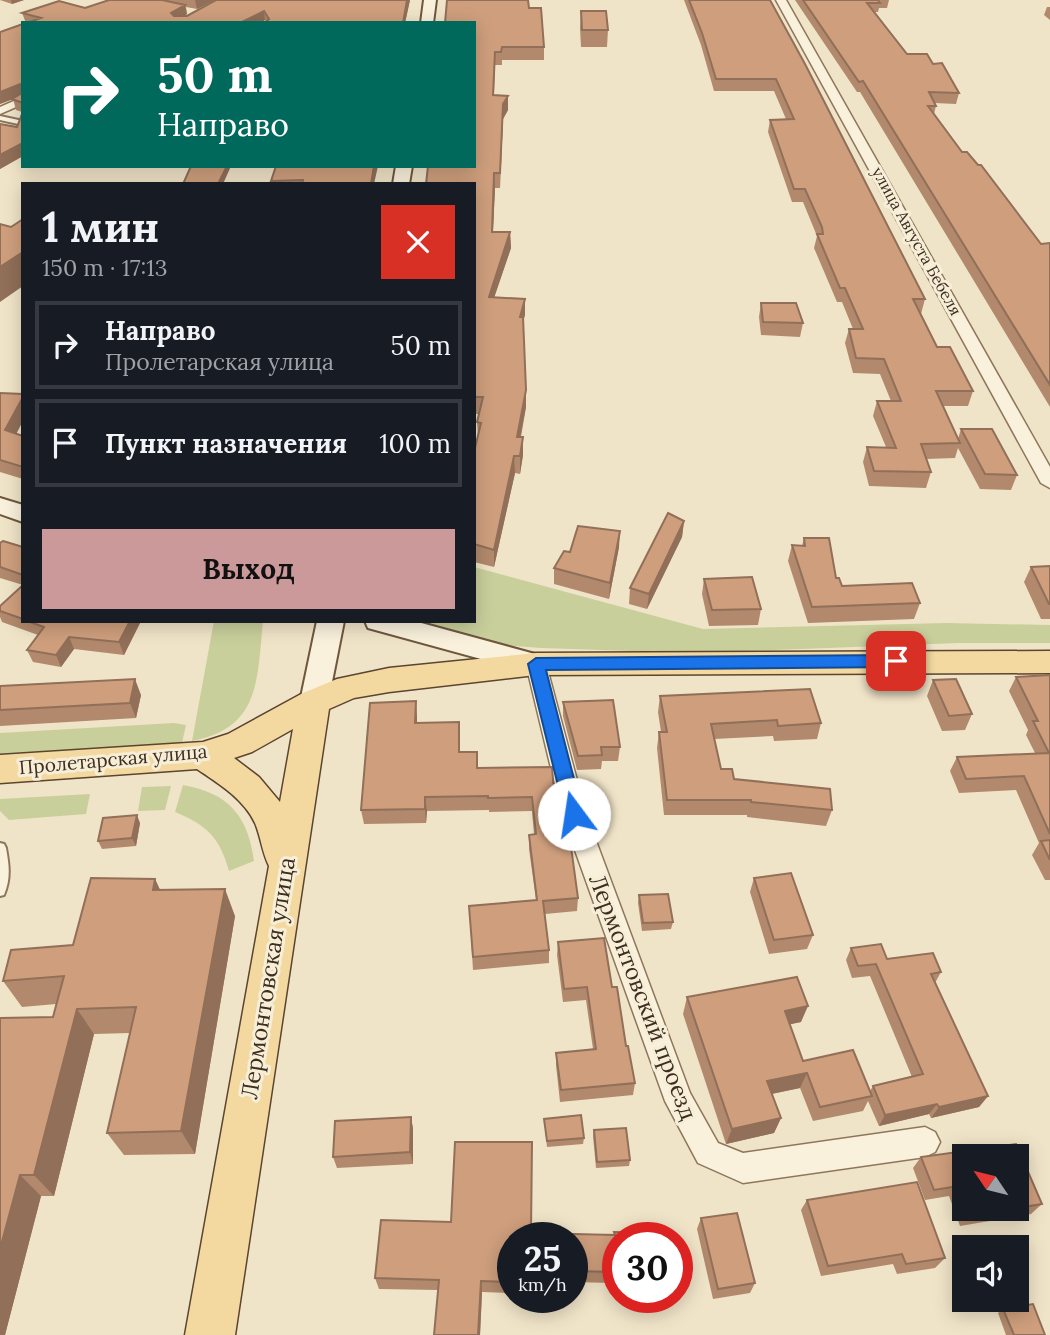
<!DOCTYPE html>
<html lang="ru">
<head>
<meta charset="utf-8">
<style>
	:root { --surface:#171b24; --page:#20242c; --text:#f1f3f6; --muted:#9ea1a6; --line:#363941; --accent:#cc999b }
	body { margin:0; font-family:Lora,serif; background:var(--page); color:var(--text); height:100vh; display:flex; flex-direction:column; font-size:26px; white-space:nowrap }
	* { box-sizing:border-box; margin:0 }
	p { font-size:23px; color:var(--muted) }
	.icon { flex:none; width:38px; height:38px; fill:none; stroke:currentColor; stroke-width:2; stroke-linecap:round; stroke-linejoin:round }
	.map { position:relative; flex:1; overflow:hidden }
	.panel { position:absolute; left:21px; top:182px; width:455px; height:441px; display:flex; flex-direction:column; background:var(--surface); border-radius:0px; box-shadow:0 4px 18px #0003 }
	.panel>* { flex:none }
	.top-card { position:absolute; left:21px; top:21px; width:455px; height:147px; border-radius:0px; box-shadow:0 4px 18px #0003; background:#00695c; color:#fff; overflow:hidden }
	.needle { width:46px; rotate:305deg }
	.controls { position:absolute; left:952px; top:1144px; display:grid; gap:14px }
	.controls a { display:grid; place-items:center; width:77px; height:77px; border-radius:0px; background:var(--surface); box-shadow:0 4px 18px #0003; font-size:35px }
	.speed { position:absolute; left:497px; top:1222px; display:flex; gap:14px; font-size:35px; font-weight:700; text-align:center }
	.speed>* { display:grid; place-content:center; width:91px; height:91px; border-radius:50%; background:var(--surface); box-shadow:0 4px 18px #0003; line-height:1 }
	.speed small { font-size:18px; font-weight:400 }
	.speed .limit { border:10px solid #d22; background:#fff; color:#111 }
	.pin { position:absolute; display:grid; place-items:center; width:60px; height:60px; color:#fff; margin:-30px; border-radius:14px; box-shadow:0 4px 10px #0006 }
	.me { position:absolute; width:77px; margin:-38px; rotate:346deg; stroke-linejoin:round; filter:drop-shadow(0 0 5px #0008) }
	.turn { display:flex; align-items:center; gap:24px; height:147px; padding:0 21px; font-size:32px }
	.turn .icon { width:91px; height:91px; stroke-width:2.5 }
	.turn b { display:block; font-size:49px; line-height:60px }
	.round { display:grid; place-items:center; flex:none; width:74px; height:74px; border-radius:0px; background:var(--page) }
	.overview { display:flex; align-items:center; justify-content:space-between; height:119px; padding:0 21px }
	h1 { font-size:42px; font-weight:800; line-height:52px }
	.cta { display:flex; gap:14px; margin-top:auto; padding:14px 21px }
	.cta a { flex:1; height:80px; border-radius:0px; background:var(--accent); color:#111; font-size:28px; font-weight:800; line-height:80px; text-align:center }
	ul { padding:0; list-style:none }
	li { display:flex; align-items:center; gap:21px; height:88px; margin:0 14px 10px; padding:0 7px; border:4px solid var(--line); border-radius:0px }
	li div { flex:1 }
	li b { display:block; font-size:26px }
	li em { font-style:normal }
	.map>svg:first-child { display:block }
	.green { fill:#c9cf9b }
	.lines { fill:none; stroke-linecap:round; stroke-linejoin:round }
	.lane-casing { stroke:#8d765c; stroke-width:4 }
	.street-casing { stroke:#8d765c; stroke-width:3 }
	.secondary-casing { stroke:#6f573f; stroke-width:4 }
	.primary-casing { stroke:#5b4430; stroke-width:3 }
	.lane { fill:#faf1dc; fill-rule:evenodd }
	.street { fill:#faf1dc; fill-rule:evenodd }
	.secondary { fill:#faf1dc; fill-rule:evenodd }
	.primary { fill:#f3d9a0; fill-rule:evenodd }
	.wall { fill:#b2896c; fill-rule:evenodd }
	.shaded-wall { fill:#916f58 }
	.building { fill:#cf9f7d; stroke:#916f58; stroke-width:2 }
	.route { fill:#1a73e8; stroke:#114b97; stroke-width:2 }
	.labels { text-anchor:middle; stroke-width:6; stroke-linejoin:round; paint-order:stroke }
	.far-street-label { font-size:16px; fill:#3d2e20; stroke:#f7eed8 }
	.street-label { font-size:19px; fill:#3d2e20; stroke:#f7eed8 }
	.near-street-label { font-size:23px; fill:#3d2e20; stroke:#f7eed8 }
</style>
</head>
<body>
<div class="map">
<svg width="1050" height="1335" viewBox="0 0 1050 1335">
	<rect width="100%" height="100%" fill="#f0e4c8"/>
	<!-- green -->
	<path class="green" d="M474,567l229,62 243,-6 104,2v18h-91l-267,10 -151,-5 -40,-3 -88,-24h61z
		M214,621h49c-6,58 -2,107 -71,120z
		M174,723l12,2 -4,18 -182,13v-23z
		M183,785c46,8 65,31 71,76l-25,10c-9,-33 -22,-46 -54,-59z
		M171,786l-6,24 -27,1 4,-24z
		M90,794l-4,20 -77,6 -9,-9v-12z"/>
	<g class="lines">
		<defs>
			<path id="lane" d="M0,116l23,5v4l-23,-5z
				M0,843l4,1 2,4c3,17 5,30 -2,47l-4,1z"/>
			<path id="street" d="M776,0h10l264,467v21l-9,-5z
				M23,97v7l-23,10v-7z
				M536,656l7,3 3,5 40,150 104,279 28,50 25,10 182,-26 10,5 5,10 -5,10 -10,5 -182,26 -45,-20 -33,-62 -103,-287 -36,-150 3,-5z"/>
			<path id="secondary" d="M424,0h12l-3,23h-12z
				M396,166h16l-3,18h-16z
				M0,498l23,7v17l-23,-8z
				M317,621h27l-16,81 -4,8 -10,3 -10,-3 -4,-8z
				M365,621h49l132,36 4,7 -4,7 -10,3 -168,-46z"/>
			<path id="primary" d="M1050,651v22l-514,2 -147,17 -35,6 -25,11 -94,626h-50l84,-469c-7,-14 -8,-29 -14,-43 -11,-24 -37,-40 -58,-54l-197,14v-28l203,-13 25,-8 75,-41 34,-14 52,-11 147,-15zM293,729l-13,73 -21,-25 -25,-19 18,-6z"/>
		</defs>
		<!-- lane casing -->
		<use href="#lane" class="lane-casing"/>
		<!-- street casing -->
		<use href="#street" class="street-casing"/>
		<!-- secondary casing -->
		<use href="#secondary" class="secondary-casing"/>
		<!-- primary casing -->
		<use href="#primary" class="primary-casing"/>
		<!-- lane -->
		<use href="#lane" class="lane"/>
		<!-- street -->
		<use href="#street" class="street"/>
		<!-- secondary -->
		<use href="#secondary" class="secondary"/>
		<!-- primary -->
		<use href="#primary" class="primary"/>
	</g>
	<!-- wall -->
	<path class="wall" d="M0,0h24l-12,4z
		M109,0h106l-18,9 -11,-2 1,7 -3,2h3l29,-16h194l-5,23h-141l2,-2 -1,-1 -239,3 -4,-10 63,-5z
		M684,0h86l155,299 -4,15h-1l17,33 36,44 -5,15h-25l15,33 3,-10 56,46 -6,15 -31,-1 -22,-41 -3,10 -29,1 5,13 -5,16 -57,-2 -6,-24 4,-15h19l-13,-31 4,-15h14l-11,-27 -27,-1 -8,-30 4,-14h4l-11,-27h-5l-23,-54 3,-12 -14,-34h-11l-24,-70 2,-12 16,-1 -12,-28h-60l-13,-46z
		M795,0h94l-2,8h-8l-1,4h-3l32,42 26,10 26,29 -3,11 -21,-1 1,3 -2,8 28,38 79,92 9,-1v164l-190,-315h-3z
		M1047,7h3v13l-6,-5z
		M529,8l15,39v13h-42v5h-7l-1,30 14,15 -5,9 -3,69h-5l-2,44h17l1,16 -17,49 31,18 -2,5 3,87 -5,30 2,18 -3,19 -5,-1 -21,94 -20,-5v-110l4,-16 -1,-14 2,-8h-5v-391z
		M581,11l27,19 -1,17h-26l-1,-19z
		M23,24v132l-23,13v-45l17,3 5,-15 -6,-2 -3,-11 -13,5z
		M276,166l98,18h-103v-3z
		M761,303l42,20 -3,14 -39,-2 -2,-18z
		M0,393l16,41 7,2v43l-23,-7z
		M684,521l-2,16 -35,72 -18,-5 1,-16z
		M804,538l38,48 78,17 -6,16 -106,4 -20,-62 4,-16 10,1z
		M0,543l23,4v74h118l-17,34 -50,-6 -13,18 -28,-5 -6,-12 11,-15 -36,-13 -2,-5v-11l23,-21 -23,-7z
		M619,547l-10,52 -55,-15v-16l16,-16z
		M1050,566v53h-9l-17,-37 7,-15z
		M704,579l57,30 -3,16 -49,1 -7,-32z
		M1050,675v205h-5l-13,-25 7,-12 -23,-53 -57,3 -9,-22 7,-14 78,-4 -9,-18 2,-5 -19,-39 7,-14z
		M933,680l39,34 -7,16 -23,1 -15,-35z
		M0,686l141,9 -5,23 -136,8z
		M660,696l161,27 -4,16 -43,2 -1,-5 -59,3 7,30 13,10 98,31 -6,16 -79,-9v-2h-83l-7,-67 2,-16h2l-3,-20z
		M563,702l57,45 -2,14h-16l-1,8 -24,1 -14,-54z
		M417,716v7l43,14v15l18,16 77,36 23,94 -1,13 -32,3 4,36v13l-76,7 -4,-64 67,-6 -7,-51v-14l5,-1 -2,-23 -43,1v-2l-62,1 -1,12 -62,1 -3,-14z
		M140,823l-4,23 -34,3 -4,-8z
		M754,878l59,57 -6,14 -38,5 -19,-62z
		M155,879l5,11 75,26 -40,238 -71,1 -17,-22 23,-100 -36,1 -40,162h-13l-36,139h-5v-317l53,-1 3,-13 -34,3 -19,-26 70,-36z
		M639,895l34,27 -2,7 -29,2 -4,-28z
		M558,942l54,45 23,96 -2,12 -73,7 -4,-37v-12l37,-4 -7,-49 -23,2 -6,-47z
		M851,948l36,11 54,13 -6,11 53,113 -9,11 -48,11 -2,-4 -50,12 -11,-25 -5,10 -50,10 -13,-33 -28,6 9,24 -7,15 -48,11 -43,-130 4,-17 114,25 -11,2 13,37 67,30 3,-5 39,-9 -42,-101 -18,2 -6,-18z
		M411,1117l2,12v35l-76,4 -4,-11z
		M544,1119l40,19 -1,6 -36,3z
		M594,1130l36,30 -1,6 -33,2 -3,-32z
		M455,1142h77l-1,91 83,2v-3l48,1 1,4h-45v52h-4l-1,-6 -41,-1v-45h-59v56l-31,-1 -2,43h-46l4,-45 -59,-1 -4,-11 6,-58 70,2z
		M1016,1144l26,60 -11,10 -71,12 -11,-30 -24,4 -12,-32 8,-11zM964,1157h53v52h-53z
		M807,1200l138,58 -10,10 -38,6 -4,-10 -72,12 -20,-66z
		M701,1218l54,65 -5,10 -37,6 -16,-70z
		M1003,1309l42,26h-39l-8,-22z"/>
	<!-- shaded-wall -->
	<path class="shaded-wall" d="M11,0h13l-12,4z
		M195,0h20l-18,9z
		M407,0h3l-5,23h-2z
		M185,5l2,9 -14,8 -2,-9z
		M264,11l1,9 -4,3h-21z
		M20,84l3,11 -23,9v-12z
		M508,96v14l-5,9 -3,69 3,-84z
		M23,143v13l-23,13v-14z
		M227,166h4l-8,18h-5z
		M374,166h4l-4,18h-3z
		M494,173l1,15 -3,60v-16z
		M510,232l1,16 -22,65v-16z
		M23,252v34l-23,16v-35z
		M525,299v16l-5,18v-16z
		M526,390v17l-9,47v-17z
		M23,397v24l-12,23 -6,-14z
		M523,437v18l-3,19v-18z
		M514,456l1,17 -21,94v-17z
		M684,521l-2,16 -35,72 2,-15z
		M620,531l-1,16 -10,52 1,-16z
		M130,621h11l-17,34 -5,-13z
		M69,637l5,12 -13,18 -5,-12z
		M135,679l6,16 -5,23 -6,-15z
		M416,701l1,15v22l-2,-15z
		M425,797l2,14 -1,12 -1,-14z
		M137,815l3,8 -4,23 -4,-8z
		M155,879l13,28 -15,-17z
		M225,889l10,27 -40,238 -14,-23z
		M808,1006l-7,16 -23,5 7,-16z
		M77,1009l17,25 -40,162 -20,-21z
		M807,1073l-7,15 -39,8 6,-15z
		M988,1096l-9,11 -48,11 8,-11z
		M937,1104l-8,10 -50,12 6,-11z
		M411,1117l2,12v35l-3,-12z
		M781,1118l-7,15 -48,11 6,-15z
		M20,1175l21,21 -36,139h-5v-86z
		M481,1281l1,11 -2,43h-2z"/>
	<!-- building -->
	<path class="building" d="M109,0h53l23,5 -14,8 3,3h13l29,-16h191l-4,23h-139l5,-4 -5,-8 -24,12h-213l14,-5 -19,-5 37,-12 26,7z
		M447,0h81l1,8h12l3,39h-42l-1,5h-6l-2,43 15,1 -5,8 -3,69h-6l-2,59h18l-21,65 36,2 -5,18h3l3,73 -9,47h6l-3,19h-6l-20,94 -20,-6v-92l7,-29 -4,-1 6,-25h-9v-213h-48l2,-18h46v-143h-29z
		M689,0h81l35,64 120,235h-12l24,48h13l23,44h-37l24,52 -39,1 10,28 -57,-1 -7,-24 29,1 -19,-47h24l-17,-42 -28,-1 -7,-29h14l-18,-41h-5l-23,-54h6l-1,-7 -17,-38h-11l-24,-69 24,-1 -18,-40h-60l-14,-46z
		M803,0h75l2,3h-13l40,51h20l6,10 9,-1 17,30 -30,-1 7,14h-8l34,46h5l11,13h3l60,79 9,-1v142l-187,-304 -4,1z
		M581,11h25l2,19h-26z
		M23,24v79l-11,-4 10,-6 -2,-9 -20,8v-60z
		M23,109v34l-23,12v-31l17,3 5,-13z
		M191,166h36l-9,18h-35z
		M276,166h98l-3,18h-69l1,-4 -32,1z
		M23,219v33l-23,15v-43l11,3z
		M761,303h35l7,20 -40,-1z
		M0,393l23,1v3l-18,33 18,6v31l-23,-7z
		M961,429h31l25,46 -32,-1z
		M668,513l16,8 -35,73 -19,-6z
		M578,526l42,5 -10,52 -56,-15 10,-17 6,1z
		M804,538h25l7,40h3l3,8 70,-3 8,20 -108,4 -20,-62 13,1z
		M3,541l20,6v28l-23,-8v-24z
		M1050,566v38h-1l-18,-37z
		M752,577l9,32 -49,1 -8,-31z
		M23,585v34l-23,-8v-5z
		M27,621h103l-11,21 -50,-5 -13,18 -29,-5 17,-23z
		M1050,675v159l-26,-58 -58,3 -9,-22 92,-4 -16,-32h5l-22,-44z
		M135,679l-5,24 -130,7v-24z
		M956,679l16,35 -23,2 -16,-36z
		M810,689l11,34 -43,3 -1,-6 -66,4 10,45h11l2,10 96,10 2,21 -81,-8v-2h-84l-8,-68h8l-7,-36z
		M613,700l7,47h-19l1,8 -24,1 -15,-54z
		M416,701l-1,22 44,-1v30h18v16l75,-1 3,37h6l5,28h3l9,66 -35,3 6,49 -76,7 -4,-51 68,-6 -8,-65 7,-1 -4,-37 -44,1v-2l-63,1v12l-64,1 9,-107z
		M137,815l-5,23 -34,3 5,-23z
		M1050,840v20l-9,-19z
		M791,873l22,62 -39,5 -20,-62z
		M91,878l64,1 -2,11 72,-1 -44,242 -74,2 29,-126 -59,2 -43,166h-14l-20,74v-231l53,-1 11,-41 -61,5 8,-31 62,-5z
		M668,894l5,28 -30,1 -4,-28z
		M604,938l8,49h5l9,59h2l7,37 -74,7 -5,-37 40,-4 -9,-62 -23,2 -6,-47z
		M881,944l6,15 46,-6 8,19 -10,2 57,122 -49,11 -2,-3 -52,11 -12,-29 50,-12 -47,-110 -18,2 -7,-18z
		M797,977l11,29 -23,5 18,50 50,-11 19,46 -52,11 -13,-34 -40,8 14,37 -49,11 -45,-132z
		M581,1115l3,23 -37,3 -3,-22z
		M411,1117l-1,35 -77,5 2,-36z
		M626,1128l4,32 -33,2 -3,-32z
		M455,1142h77l-1,91 84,2 -1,-3 48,1 1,4h-45v41h-2v-6l-44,-1v-34h-59v45l-32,-1 -3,54h-44l5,-55 -64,-2 6,-58 70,2z
		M1016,1144l26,60 -25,4v-51h-53v45l-6,-16 -24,4 -13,-33z
		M917,1182l28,76 -39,6 -4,-10 -74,12 -21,-66z
		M967,1209h43l-40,7z
		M737,1213l18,70 -37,6 -17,-71z
		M1033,1304l12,31h-31l-11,-26z"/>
	<!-- route -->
	<path class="route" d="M896,655l8,6 -8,6 -350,3 37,144 -3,6 -6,2 -6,-2 -3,-6 -37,-150 8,-6z"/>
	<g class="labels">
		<!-- far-street labels -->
		<g class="far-street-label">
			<text transform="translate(917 241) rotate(61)" y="6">улица Августа Бебеля</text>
		</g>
		<!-- street labels -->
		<g class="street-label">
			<text transform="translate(113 759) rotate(-5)" y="7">Пролетарская улица</text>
		</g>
		<!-- near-street labels -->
		<g class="near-street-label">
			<text transform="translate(268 978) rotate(-81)" y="8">Лермонтовская улица</text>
			<text transform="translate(643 997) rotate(69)" y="8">Лермонтовский проезд</text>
		</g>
	</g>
</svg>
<div class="controls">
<a><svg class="needle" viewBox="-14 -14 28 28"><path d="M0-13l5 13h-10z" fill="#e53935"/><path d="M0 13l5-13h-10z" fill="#9ea1a6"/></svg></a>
<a><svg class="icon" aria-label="sound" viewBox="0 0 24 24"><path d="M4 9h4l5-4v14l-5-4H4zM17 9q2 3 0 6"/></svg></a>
</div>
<div class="speed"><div>25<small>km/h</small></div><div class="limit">30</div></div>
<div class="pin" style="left:896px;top:661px;background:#d93025"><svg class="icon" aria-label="arrive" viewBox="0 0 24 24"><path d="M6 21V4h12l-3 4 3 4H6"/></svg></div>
<svg class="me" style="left:574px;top:814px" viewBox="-20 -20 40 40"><circle r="19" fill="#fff"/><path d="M0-13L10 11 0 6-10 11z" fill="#1a73e8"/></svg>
<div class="top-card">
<div class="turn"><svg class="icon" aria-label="right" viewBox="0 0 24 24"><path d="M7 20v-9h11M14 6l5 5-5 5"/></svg><div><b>50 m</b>Направо</div></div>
</div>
<section class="panel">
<div class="overview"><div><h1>1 мин</h1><p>150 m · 17:13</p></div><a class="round" style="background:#d93025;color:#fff"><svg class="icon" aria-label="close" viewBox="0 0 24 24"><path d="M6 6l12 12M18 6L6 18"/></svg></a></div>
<ul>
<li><svg class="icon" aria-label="right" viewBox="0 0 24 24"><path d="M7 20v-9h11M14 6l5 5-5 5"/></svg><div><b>Направо</b><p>Пролетарская улица</p></div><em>50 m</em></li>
<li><svg class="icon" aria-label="arrive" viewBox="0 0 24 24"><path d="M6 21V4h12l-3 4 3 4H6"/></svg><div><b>Пункт назначения</b></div><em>100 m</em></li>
</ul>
<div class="cta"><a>Выход</a></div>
</section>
</div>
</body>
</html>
